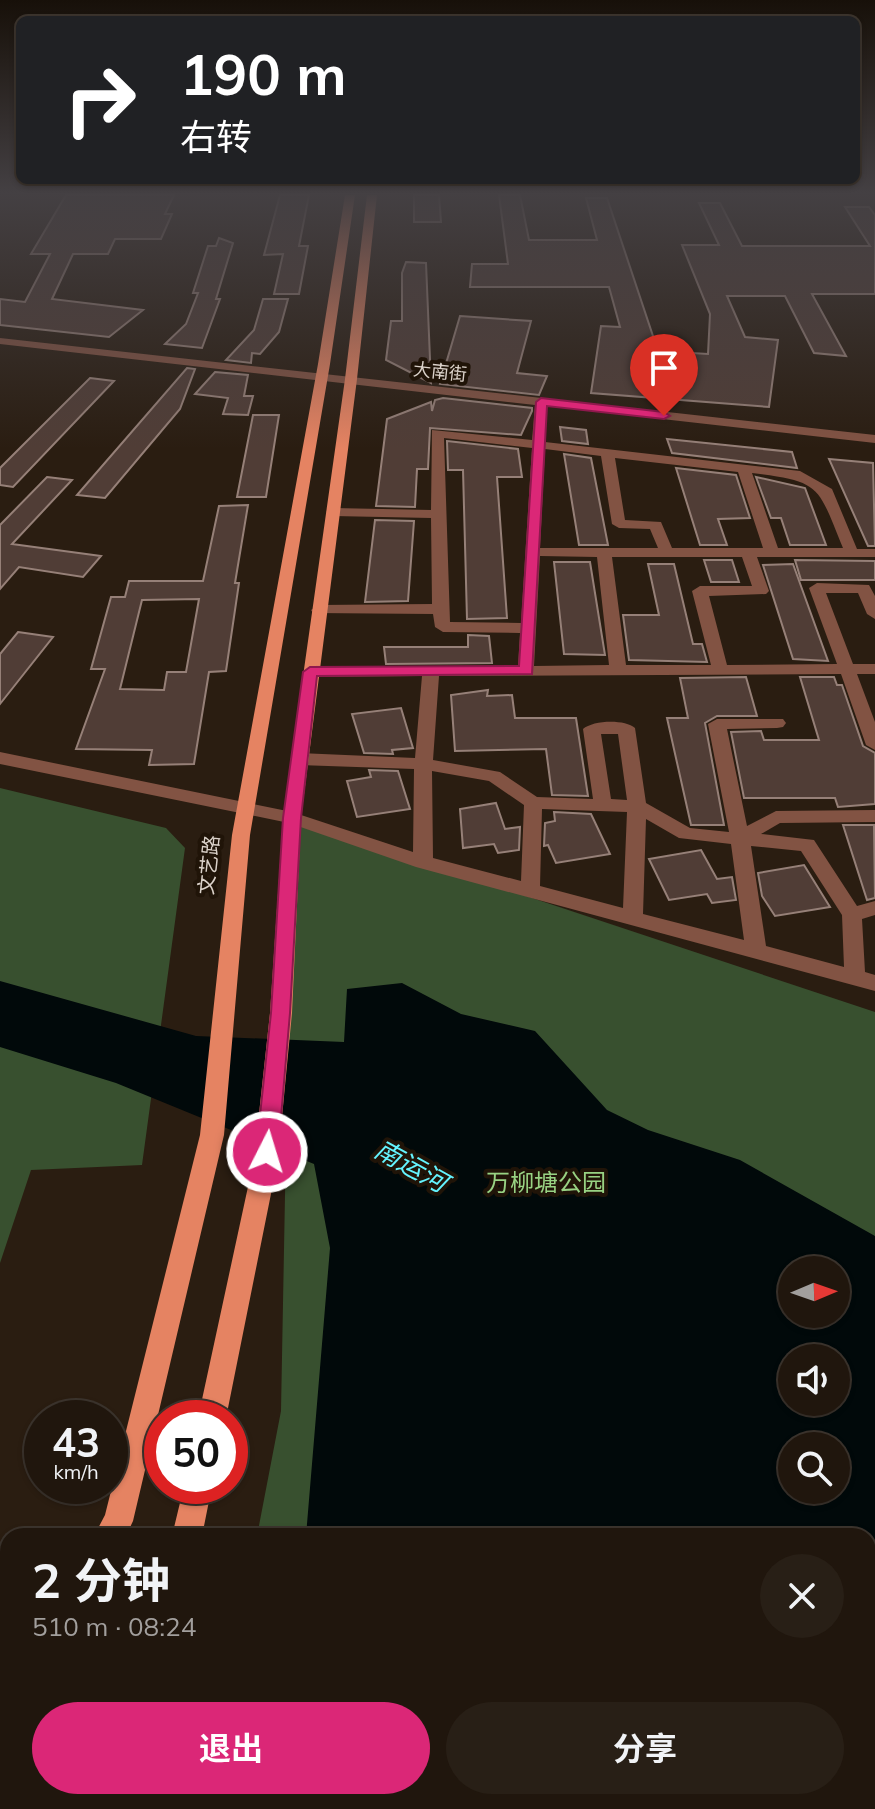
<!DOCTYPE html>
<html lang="zh">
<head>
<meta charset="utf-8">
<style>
	:root { --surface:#20160d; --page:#281f16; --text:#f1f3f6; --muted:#a29f9d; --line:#3d352e; --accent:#db2777 }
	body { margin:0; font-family:Mulish,"Noto Sans SC",sans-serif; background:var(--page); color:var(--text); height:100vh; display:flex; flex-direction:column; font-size:30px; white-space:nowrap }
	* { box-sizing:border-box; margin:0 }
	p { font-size:26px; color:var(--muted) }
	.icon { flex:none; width:44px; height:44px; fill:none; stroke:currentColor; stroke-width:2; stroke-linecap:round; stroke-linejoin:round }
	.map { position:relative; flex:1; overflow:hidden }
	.panel { position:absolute; left:0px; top:1528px; width:876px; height:282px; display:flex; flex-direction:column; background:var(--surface); border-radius:24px 24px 0 0; box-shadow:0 2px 6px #0004,0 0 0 2px var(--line) }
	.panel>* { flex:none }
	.guide { position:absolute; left:16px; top:16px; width:844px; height:168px; border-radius:12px; box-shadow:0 2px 6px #0004,0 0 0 2px var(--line); background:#202124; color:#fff; overflow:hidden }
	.needle { width:52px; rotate:88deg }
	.tools { position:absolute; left:778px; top:1256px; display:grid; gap:16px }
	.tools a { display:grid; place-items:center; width:72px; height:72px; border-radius:50%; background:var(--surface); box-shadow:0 2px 6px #0004,0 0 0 2px var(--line); font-size:40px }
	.speed { position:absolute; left:24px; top:1400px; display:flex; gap:16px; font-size:40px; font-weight:700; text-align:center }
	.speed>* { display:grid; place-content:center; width:104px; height:104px; border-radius:50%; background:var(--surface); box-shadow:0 2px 6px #0004,0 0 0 2px var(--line); line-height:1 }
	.speed small { font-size:20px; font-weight:400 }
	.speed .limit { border:12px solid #d22; background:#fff; color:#111 }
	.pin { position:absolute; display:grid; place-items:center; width:68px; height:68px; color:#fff; margin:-82px -34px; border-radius:50% 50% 50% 0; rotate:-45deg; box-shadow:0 0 8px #0007 }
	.pin .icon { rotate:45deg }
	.me { position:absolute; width:88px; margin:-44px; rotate:5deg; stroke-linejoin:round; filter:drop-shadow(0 0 6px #0008) }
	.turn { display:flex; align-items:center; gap:28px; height:168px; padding:0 32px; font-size:36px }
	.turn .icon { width:104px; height:104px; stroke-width:2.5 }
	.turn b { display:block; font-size:56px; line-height:68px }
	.round { display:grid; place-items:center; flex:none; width:84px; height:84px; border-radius:42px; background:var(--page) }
	.head { display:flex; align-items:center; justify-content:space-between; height:136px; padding:0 32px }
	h1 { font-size:48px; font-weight:700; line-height:60px }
	.action { display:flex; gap:16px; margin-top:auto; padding:16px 32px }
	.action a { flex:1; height:92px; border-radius:48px; background:var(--accent); color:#fff; font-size:32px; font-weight:700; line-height:92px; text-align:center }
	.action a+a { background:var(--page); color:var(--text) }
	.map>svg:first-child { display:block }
	.green { fill:#38502f; fill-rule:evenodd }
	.water { fill:#01090a; fill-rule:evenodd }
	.building { fill:#503d36; stroke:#968078; stroke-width:2; fill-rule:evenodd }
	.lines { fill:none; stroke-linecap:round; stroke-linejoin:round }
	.minor { fill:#825343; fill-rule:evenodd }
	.major { fill:#e58362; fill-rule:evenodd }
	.route { fill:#db2777; stroke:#8e194d; stroke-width:2 }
	.labels { text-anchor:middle; stroke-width:8; stroke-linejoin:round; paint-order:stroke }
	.far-street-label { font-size:18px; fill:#dbd2ca; stroke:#201408 }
	.street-label { font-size:20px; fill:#dbd2ca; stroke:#201408 }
	.near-park-label { font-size:24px; fill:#98d283; stroke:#201408 }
	.near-water-label { font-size:26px; font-style:italic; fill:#64f3fe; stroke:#201408 }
</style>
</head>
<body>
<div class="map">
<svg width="875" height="1809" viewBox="0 0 875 1809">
	<rect width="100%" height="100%" fill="#2a1d11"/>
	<!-- green -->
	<path class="green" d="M0,788l166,40 19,20 -43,317 -111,5 -31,93z
		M292,818l583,194v797h-687l3,-7h677v-266h-611l24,-125zM792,1270h44v44h-44zM792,1358h44v44h-44zM792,1446h44v44h-44z"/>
	<!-- water -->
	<path class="water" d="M0,981l196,55 148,6 3,-53 55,-6 59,31 74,17 72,79 41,20 92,30 135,76v363l-7,10v-73h-562l24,-288 -16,-84 -198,-81 -116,-36zM792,1270h44v44h-44zM792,1358h44v44h-44zM792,1446h44v44h-44z
		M328,1802h386l-9,7h-376z"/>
	<!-- building -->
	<path class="building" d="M66,195h108l-9,19h7l-11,25h-46l-7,15h-35l-21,45 91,11 -34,27 -109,-12v-26l25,3 25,-48h-19z
		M280,195h29l-10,51h9l-9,48h-25l9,-40 -19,1z
		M414,195h25l2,27h-27z
		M499,195h21l9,45h68l-11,-42h21l51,153 50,3 2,-40 -28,-69h37l-20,-42h21l22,43h128l-25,-39h24l6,8v79h-63l34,62 -32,-3 -29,-57h-58l18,41 33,3 -9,67 -178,-14 10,-67 19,1 -11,-40h-139l2,-23h36z
		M219,238l14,5 -17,56h4l-18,49 -37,-4 21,-20 12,-31h-5l15,-47h8z
		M406,262l20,1 5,120 -45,-23 5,-39h11v-48z
		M263,299h25l-9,33 -19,22 -8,-1 -1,10 -25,-3 28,-30z
		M460,316l71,5 -14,52 30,3 -8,19 -99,-11z
		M187,368l8,1 -15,40 -75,89 -28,-3z
		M215,372l33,3 -4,21h9l-5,19 -25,-1 5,-16 -33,-4z
		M90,378l24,3 -101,106 -13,-2v-17z
		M443,398l89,10v3l-11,24 -91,-7 -2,41h-11l-2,38 -39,-1 11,-87 44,-17 1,9 3,-11z
		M253,415h26l-13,82h-29z
		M560,427l26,3 2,14 -26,-3z
		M667,439l125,13 5,16 -125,-15z
		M447,441l71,8 4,28h-25l10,141 -40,1 -4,-149h-15z
		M564,454l27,4 17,87h-29z
		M829,459l44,4 2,83h-7z
		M676,468l60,7 14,43 -32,1 9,26h-27z
		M47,477l25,3 -60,64 89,12 -18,21 -64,-10 -19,22v-64z
		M756,477l49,11 21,57h-36l-9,-27h-10z
		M248,505l-13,78h4l-13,88 -17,1 -15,92 -45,1 3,-15 -76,-1 29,-80h-14l20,-72h14l4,-16h74l16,-75zM199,599l-13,73h-19l-3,18 -44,-1 22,-89z
		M375,520l39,1 -6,80 -43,1z
		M704,560h28l7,22h-28z
		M795,560l80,1v19h-74z
		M554,562h36l15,93 -41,-1z
		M648,564h26l19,80h9l5,18 -78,-2 -6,-45h36z
		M793,564l35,97 -35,-2 -30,-94z
		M18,632l35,5 -53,67v-50z
		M468,635l21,1 3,27 -106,1 -2,-17h84z
		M746,677l11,39h-40l-12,7 19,102h-33l-24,-107h21l-8,-40z
		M800,677h34l3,8h5l21,61 12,7v51l-37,3 -3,-9h-91l-13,-66 30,-1 3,9h55z
		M488,690l-1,6 25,-1 3,23h61l12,78 -36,-1 -6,-46 -91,2 -4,-56z
		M401,708l12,40 -21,2 1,4 -29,-1 -12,-39z
		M369,770l29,1 12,38 -53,8 -10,-36 24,-4z
		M496,803l9,26 15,-2 -1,23 -21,3 -4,-9 -31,4 -3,-39z
		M554,812l37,2 19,40 -54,9 -8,-18 -4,1 1,-23 10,-2z
		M843,825h31l1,73 -8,2z
		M701,850l16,29 15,-2 4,23 -24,3 -5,-9 -38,6 -20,-41z
		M804,865l26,42 -55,9 -13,-20 -4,-23z"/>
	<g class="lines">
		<!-- minor -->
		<path class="minor" d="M0,338l875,97v8l-328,-37 -2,36 255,29 32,18 25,60h18v8h-118l12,34 -3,3 -57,2 18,69 110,-1 -28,-76 8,-5 52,2 6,11v23l-8,-5 -9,-21h-32l27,71h22v10h-18l18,48v28l-9,-5 -25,-71 -402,2 -6,84 67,12 37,25 56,2 -10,-70c10,-9 42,-10 52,-1l11,75 44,25 39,4 -21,-108 9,-5h66l3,4 -3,4 -6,1 -50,1 20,97 29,-15 99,-1v12l-95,1 -19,11 53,6 43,66 18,-5v14l-13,4 3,53 10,3v16l-459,-124 -127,-44 -289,-59v-12l292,60 121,40 1,-83 -115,-4 -9,-6 9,-6 116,5 7,-82 -112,1 -8,-5 8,-5 208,-1 2,-33 -77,-1 -8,-5 -2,-13 -120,-1 -2,-3 8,-5 113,-1 -1,-86 -98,-2 -7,-4 7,-4 98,2 1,-80 100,10 3,-35 -535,-61zM444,438l88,10 -11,175 -71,-1zM545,449l56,7 11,68 7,4 31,1 8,19h-118zM615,458l123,14 25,76h-91l-11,-26 -36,-2zM752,473c70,9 65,12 91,75h-65zM540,556l57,1 12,108 -75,1zM612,557h130l10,29h-52l-8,5 19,74h-85zM601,734h17l9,66 -16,-1zM432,771l57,10 35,24 -3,76 -88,-23zM542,809l85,3 -4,96 -83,-22zM646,819l33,19 52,6 13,96 -101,-26zM751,846l50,5 41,64 2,52 -78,-21z"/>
		<!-- major -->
		<path class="major" d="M345,195h10l-25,169 -80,471 -26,300 -91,386 -7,15h-32l11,-21 95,-380 32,-300 86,-471z
			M367,195h10l-20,184 -56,439 -9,195 -14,146 -52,259h-28l56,-259 16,-146 13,-195 62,-439z
			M184,1486h28l-10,50h-30z
			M8,1688v42l-8,3v-42z
			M50,1802h34l-3,7h-34z"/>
	</g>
	<!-- sky -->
	<linearGradient id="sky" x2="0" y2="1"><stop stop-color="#171009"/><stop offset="0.43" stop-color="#444043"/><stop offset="1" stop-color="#444043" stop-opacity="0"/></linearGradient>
	<rect width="875" height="449" fill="url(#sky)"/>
	<!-- route -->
	<path class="route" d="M541,398l123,14 6,4 -6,3 -117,-13 -15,268 -215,2 -16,142 -11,195 -12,139 -3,6 -8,3 -8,-3 -3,-6 15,-139 12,-195 20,-146 7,-5 209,-1 17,-264z"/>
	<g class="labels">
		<!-- far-street labels -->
		<g class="far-street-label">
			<text transform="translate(440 372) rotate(6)" y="6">大南街</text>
		</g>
		<!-- street labels -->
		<g class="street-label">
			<text transform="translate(209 865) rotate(-84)" y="7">文艺路</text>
		</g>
		<!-- near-park labels -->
		<g class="near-park-label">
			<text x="546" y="1191">万柳塘公园</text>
		</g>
		<!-- near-water labels -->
		<g class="near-water-label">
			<text transform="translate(411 1166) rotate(29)" y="9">南运河</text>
		</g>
	</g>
</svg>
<div class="tools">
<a><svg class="needle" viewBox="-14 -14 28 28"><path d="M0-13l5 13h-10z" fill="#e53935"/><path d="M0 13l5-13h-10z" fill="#a29f9d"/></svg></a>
<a><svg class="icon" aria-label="sound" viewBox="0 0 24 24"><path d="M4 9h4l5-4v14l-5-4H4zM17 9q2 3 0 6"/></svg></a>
<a><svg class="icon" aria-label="search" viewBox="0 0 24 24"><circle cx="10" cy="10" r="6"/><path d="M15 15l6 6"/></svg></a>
</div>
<div class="speed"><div>43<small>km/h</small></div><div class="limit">50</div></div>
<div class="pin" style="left:664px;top:416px;background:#d93025"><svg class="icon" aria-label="arrive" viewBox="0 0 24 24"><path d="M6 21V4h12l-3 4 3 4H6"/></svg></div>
<svg class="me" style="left:267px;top:1152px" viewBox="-20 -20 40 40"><circle r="17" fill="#db2777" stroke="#fff" stroke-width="3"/><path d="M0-11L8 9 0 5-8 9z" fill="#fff"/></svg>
<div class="guide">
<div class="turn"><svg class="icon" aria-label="right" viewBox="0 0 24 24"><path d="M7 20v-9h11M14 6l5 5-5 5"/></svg><div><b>190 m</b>右转</div></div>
</div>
<section class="panel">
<div class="head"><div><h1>2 分钟</h1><p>510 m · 08:24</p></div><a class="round"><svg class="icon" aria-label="close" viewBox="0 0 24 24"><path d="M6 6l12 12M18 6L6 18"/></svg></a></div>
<div class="action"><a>退出</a><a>分享</a></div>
</section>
</div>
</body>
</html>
